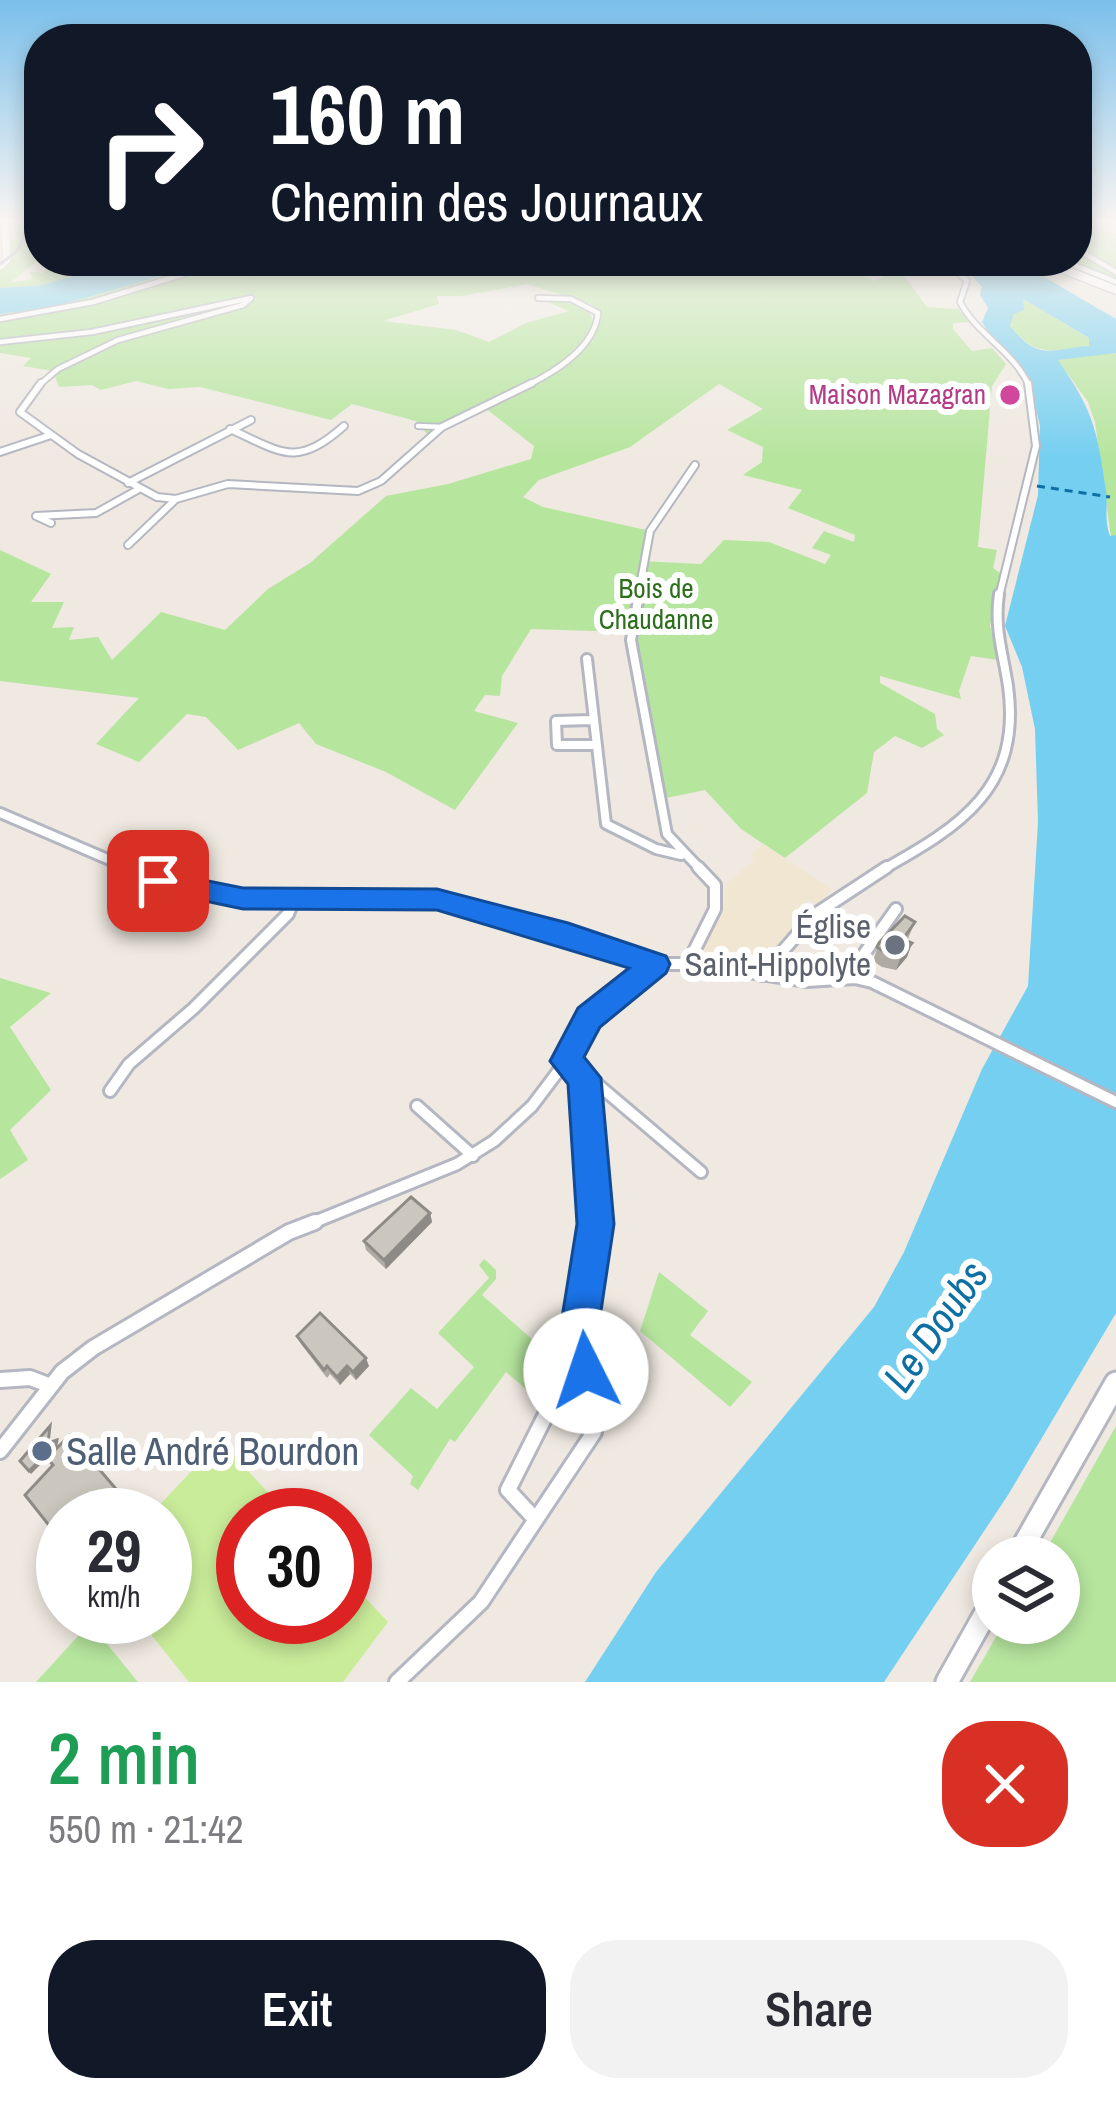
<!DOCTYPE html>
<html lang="en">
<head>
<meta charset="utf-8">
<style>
	:root { --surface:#fff; --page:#f2f2f3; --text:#2b2b33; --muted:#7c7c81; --accent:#111827 }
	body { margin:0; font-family:"Archivo Narrow",sans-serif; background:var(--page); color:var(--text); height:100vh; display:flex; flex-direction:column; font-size:45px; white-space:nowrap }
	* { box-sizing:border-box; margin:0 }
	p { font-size:39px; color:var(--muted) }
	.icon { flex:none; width:66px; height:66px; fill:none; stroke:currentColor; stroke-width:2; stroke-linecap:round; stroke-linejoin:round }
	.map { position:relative; height:1682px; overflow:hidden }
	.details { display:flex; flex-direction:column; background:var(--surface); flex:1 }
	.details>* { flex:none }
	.guide { position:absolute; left:24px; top:24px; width:1068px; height:252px; border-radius:48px; box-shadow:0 6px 18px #0003; background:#111827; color:#fff; overflow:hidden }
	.buttons { position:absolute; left:972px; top:1536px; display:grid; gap:24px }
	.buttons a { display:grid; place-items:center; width:108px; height:108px; border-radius:50%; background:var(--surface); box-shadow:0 6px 18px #0003; font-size:60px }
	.speed { position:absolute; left:36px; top:1488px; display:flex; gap:24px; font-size:60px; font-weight:700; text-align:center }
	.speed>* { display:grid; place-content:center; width:156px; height:156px; border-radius:50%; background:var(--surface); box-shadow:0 6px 18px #0003; line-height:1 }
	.speed small { font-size:30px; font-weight:400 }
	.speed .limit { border:18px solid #d22; background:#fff; color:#111 }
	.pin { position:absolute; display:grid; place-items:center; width:102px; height:102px; color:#fff; margin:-51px; border-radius:24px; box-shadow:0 6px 18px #0006 }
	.me { position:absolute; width:132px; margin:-66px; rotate:356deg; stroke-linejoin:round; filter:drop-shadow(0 0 9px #0008) }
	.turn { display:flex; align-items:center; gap:42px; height:252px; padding:0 48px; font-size:54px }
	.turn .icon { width:156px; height:156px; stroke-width:2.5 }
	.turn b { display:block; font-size:84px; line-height:102px }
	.round { display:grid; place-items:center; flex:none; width:126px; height:126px; border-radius:48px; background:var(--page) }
	.summary { display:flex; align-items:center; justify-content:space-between; height:204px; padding:0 48px }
	h1 { font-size:72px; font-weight:600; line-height:90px; color:#1e9e55 }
	.primary-button { display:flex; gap:24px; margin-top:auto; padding:24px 48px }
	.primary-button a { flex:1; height:138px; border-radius:48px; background:var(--accent); color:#fff; font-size:48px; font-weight:600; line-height:138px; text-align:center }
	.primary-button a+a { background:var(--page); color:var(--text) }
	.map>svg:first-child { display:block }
	.education { fill:#f0e6d1 }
	.green { fill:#b6e59e; fill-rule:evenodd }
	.pitch { fill:#c9ec9a }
	.water { fill:#75cff0; fill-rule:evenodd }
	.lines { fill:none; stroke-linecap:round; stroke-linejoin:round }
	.ferry { stroke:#0d6fa3; stroke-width:3; stroke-dasharray:8 6; stroke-linecap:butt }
	.pedestrian-casing { stroke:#b4b7c1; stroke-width:8 }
	.minor-far4-casing { stroke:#b4b7c1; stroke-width:8 }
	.minor-far3-casing { stroke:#b4b7c1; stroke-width:10 }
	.minor-far2-casing { stroke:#b4b7c1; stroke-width:14 }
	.minor-far1-casing { stroke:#b4b7c1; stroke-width:16 }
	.minor-casing { stroke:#b4b7c1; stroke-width:20 }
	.secondary-far1-casing { stroke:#b4b7c1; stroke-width:10 }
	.secondary-casing { stroke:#b4b7c1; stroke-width:27 }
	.pedestrian { stroke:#fff; stroke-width:4.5 }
	.minor-far4 { stroke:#fff; stroke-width:4.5 }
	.minor-far3 { stroke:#fff; stroke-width:6 }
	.minor-far2 { stroke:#fff; stroke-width:8 }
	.minor-far1 { stroke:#fff; stroke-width:10 }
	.minor { stroke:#fff; stroke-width:14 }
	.secondary-far1 { stroke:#fff; stroke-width:8 }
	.secondary { stroke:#fff; stroke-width:21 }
	.tram { stroke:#a3a6b8; stroke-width:3 }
	.wall { fill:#afaba4 }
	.shaded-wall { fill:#8e8b86 }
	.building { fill:#cbc7bf; stroke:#8e8b86; stroke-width:3 }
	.route { fill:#1a73e8; stroke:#114b97; stroke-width:3 }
	.hotel-dot { fill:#d1479c; stroke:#fff; stroke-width:4.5 }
	.worship-dot { fill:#6b7280; stroke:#fff; stroke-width:4.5 }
	.service-dot { fill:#5c6f8a; stroke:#fff; stroke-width:4.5 }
	.labels { text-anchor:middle; stroke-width:12; stroke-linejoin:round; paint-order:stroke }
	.far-hotel-label { font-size:27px; fill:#b23c85; stroke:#fff; text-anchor:end }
	.far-park-label { font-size:27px; fill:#2c6e1b; stroke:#fff }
	.worship-label { font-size:33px; fill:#5b616d; stroke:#fff; text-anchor:end }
	.near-service-label { font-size:39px; fill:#4e5e75; stroke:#fff; text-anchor:start }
	.near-water-label { font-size:42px; font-style:italic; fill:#0d6fa3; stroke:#fff }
</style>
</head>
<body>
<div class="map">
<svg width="1116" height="1682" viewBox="0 0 1116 1682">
	<rect width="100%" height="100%" fill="#efe9e1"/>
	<!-- education -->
	<path class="education" d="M763,844l69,45 -14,16 -10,-6 -14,14 7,11 -39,39 -13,4 -43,-8 -5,-7 22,-42 2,-25 28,-24 -1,-8z"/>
	<!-- green -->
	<path class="green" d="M35,223l4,37 -29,23 23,-4 -3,-7 15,1 1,-12h78l-81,24 -43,3v-19l11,-9 -2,-19 7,-1 -2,-15z
		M1088,227l28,6v55l-59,-24 20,-3v-29z
		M213,261h640l-7,6 27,14 9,-3 1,-8 18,2 26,35 31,2 11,13 -16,1v6l19,22 20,-3 14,16 -14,22 -14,161 19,3 -4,18 7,5 -10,53 8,34 -27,-4 -12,35 2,8 -81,-23v7l55,31 2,15 7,6 -22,13 -27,-12 -21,16 -7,41 -82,65 -44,-29 -36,-39 -39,8 -23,-114 -18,-52 -94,-3 -29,47 -2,20 -15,-1 -11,16 44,12 -63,87 -69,-38 -70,-28 -17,-21 -61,27 -32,-33 -19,-3 -48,48 -43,-18 43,-46 -139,-17v-131l51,24 -20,28h33l-12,26 22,-1 -5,13 29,-3 14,23 49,-48 64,18 43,-41 42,-26 76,-67 62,-12 83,-25 3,-13 -49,-38 -58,26 -11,-13 -64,-17 -21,16 -131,-33 -32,2 -32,-8 -35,9 -9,-5 -33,2 -6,-16 -30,-5 8,-8 -31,-5v-39l57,-8zM527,284l64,20 11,10c-4,33 -39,54 -66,70l39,-29 19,-34 -9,-15 -45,-7 29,12 -43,12 -37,19 -33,-12 -73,-9 56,-17 -2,-8h25zM719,384l44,25 -36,21 36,17 -1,15 -19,13 59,15 -14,18 67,27 -1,7 -30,-11 -12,17 19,7 -6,9 -56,-22 -45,-2 -23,24 -61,-3 6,-31 -103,-23 -20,-10 16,-17 91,-33z
		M1023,299l67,40 -1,7c-35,7 -55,10 -79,-20l4,-12 9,-4z
		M1105,352l11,1v182l-5,2 -16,-115 -7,-20 -31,-43z
		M0,978l51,15 -41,34 41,63 -41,40 18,30 -28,19z
		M484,1259l12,11v9l-14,16 61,54 25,-28 6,4 -3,22 -28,57 -37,-32 -51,70 -5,-3 -32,51 -8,-6 3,-8 -44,-41 42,-47 26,21 37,-42 -36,-34 51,-55 -10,-13z
		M659,1272l49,39 -18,24 62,47 -22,25 -90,-76z
		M1116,1426v256h-146l34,-59h55v-66h-17z
		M90,1623l48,59h-102z"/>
	<!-- pitch -->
	<path class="pitch" d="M220,1441l69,74h-46v102h102v-41l43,46 -45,60h-154l-52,-65h28v-102h-15z"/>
	<!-- water -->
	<path class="water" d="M124,261h89l-156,45 -57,8v-26l43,-3z
		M959,261h58l99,58v34l-58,7c35,51 39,68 48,130 2,16 -2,31 4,46l6,-1v778l-108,182 -124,187h-299l71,-110 218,-265 30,-55 78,-183 46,-83 10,-164 -3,-93 -13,-62 -17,-41 33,-131 2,-69 -11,-49 -34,-34 -13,-21 6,-14 -8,-13 2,-8zM1023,299l66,39v8c-39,3 -50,16 -79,-20l4,-12 10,-4z"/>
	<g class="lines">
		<!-- ferry -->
		<path class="ferry" d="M1037,486l73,11"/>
		<defs>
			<path id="pedestrian" d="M418,426l24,1"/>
			<path id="minor-far4" d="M1077,249l39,23
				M946,261l21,20 -7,21c17,33 54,49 69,84
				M1064,261l52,21
				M0,319l93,-17 133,-41
				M0,342l92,-10 159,-34 -8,7 -125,35 -60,29 -20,17
				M526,386c29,-14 69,-39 72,-73l-27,-14 -33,-1"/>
			<path id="minor-far3" d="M41,383l-21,29 58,42 79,43 19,2 52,-15 130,7 23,-10 61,-54 90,-44
				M230,429c53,24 66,39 114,-3
				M0,452l51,-17
				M128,483l123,-63
				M51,523l-15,-7 60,-3 43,-24
				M128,545l48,-46
				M638,597l12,-66 45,-66
				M999,597l37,-151 -8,-63"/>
			<path id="minor-far2" d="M639,594l-8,46 36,194 34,36
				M587,659l19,165 50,25 25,6
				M591,720l-35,1 1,24h37
				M0,813l133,57
				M882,870c79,-44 140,-82 126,-184 -5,-33 -14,-58 -9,-92"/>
			<path id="minor-far1" d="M124,867l69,24 70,9 174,-1 218,65h41l111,17 48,-3 17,4 244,120
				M688,963l27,-54v-24l-17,-18
				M762,975l52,-60 73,-48
				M855,978l-1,-10 42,-59
				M566,1061l18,18 12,146
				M584,1079l12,4 105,89
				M110,1091l19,-27 65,-56 94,-94 6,-15
				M417,1106l56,50
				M307,1225l150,-61 37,-23 38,-35 34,-45 23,-43 66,-54"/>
			<path id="minor" d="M0,1380l30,-2 21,8
				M0,1451l62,-79 31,-24 196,-116 26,-10
				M535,1519l-27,-29 73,-145
				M397,1682l84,-80 113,-170 -14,-108 16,-102"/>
			<path id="secondary-far1" d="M1042,261l74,29
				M0,266l7,-7 -2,-37"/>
			<path id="secondary" d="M1017,1557l99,-174
				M947,1682l46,-82"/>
		</defs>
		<!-- pedestrian casing -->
		<use href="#pedestrian" class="pedestrian-casing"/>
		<!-- minor-far4 casing -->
		<use href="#minor-far4" class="minor-far4-casing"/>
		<!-- minor-far3 casing -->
		<use href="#minor-far3" class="minor-far3-casing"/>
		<!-- minor-far2 casing -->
		<use href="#minor-far2" class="minor-far2-casing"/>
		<!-- minor-far1 casing -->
		<use href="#minor-far1" class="minor-far1-casing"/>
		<!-- minor casing -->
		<use href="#minor" class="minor-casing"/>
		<!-- secondary-far1 casing -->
		<use href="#secondary-far1" class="secondary-far1-casing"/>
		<!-- secondary casing -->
		<use href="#secondary" class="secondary-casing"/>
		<!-- pedestrian -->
		<use href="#pedestrian" class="pedestrian"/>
		<!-- minor-far4 -->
		<use href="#minor-far4" class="minor-far4"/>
		<!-- minor-far3 -->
		<use href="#minor-far3" class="minor-far3"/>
		<!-- minor-far2 -->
		<use href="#minor-far2" class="minor-far2"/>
		<!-- minor-far1 -->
		<use href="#minor-far1" class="minor-far1"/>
		<!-- minor -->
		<use href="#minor" class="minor"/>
		<!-- secondary-far1 -->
		<use href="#secondary-far1" class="secondary-far1"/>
		<!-- secondary -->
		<use href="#secondary" class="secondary"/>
		<!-- tram -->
		<path class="tram" d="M0,264l17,-13 14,-29"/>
	</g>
	<!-- wall -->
	<path class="wall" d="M915,922l-8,19 5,2 -5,14 -11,13 -14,-3 -9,-6 6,-18z
		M430,1213l2,9 -46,47 -20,-19 -2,-9z
		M297,1336l72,30 -13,14 -6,-6 -10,11 -10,-11 -3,4 -26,-34z"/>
	<!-- shaded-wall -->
	<path class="shaded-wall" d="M912,943l-5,14 -11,13 5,-14z
		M430,1213l2,9 -46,47 -2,-9z
		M366,1358l3,8 -13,14 -3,-8z
		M347,1366l3,8 -10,11 -3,-8z
		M70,1435l61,70 -10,10h-17z
		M45,1455l3,2 -17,17 -2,-3z"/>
	<!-- building -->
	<path class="building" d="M905,916l10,6 -12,17 9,4 -11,13 -15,-3 -9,-6 2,-4z
		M411,1197l19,16 -46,47 -20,-19z
		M320,1313l46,45 -13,14 -6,-6 -10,11 -10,-11 -3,4 -27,-34z
		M50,1426l-2,17 9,-3 -2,10 -7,8 -3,-3 -16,16 -9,-10z
		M70,1435l52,61 -18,19h-41v28l-38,-48 28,-30 -6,-7z"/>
	<!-- sky -->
	<linearGradient id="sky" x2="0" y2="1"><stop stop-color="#7abfeb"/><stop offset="0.48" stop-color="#f8f5f2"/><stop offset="1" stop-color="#f8f5f2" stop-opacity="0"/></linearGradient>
	<rect width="1116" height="458" fill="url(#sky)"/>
	<!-- route -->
	<path class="route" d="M158,871l85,17 194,1 131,34 98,33 4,8 -4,9 -66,54 -16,30 17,21 13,146 -15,100 7,47 -6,14 -14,6 -14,-6 -11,-61 16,-100 -9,-140 -18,-23 28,-53 51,-40 -192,-58 -194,-1 -95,-20 -4,-8z"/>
	<!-- markers -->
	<circle class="hotel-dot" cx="1010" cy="395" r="12"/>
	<circle class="worship-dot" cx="895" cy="945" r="12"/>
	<circle class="service-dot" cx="42" cy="1451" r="12"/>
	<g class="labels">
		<!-- far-hotel labels -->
		<g class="far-hotel-label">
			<text x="986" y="404">Maison Mazagran</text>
		</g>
		<!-- far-park labels -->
		<g class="far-park-label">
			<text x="656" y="598">Bois de<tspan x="656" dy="31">Chaudanne</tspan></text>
		</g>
		<!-- worship labels -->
		<g class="worship-label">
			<text x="871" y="938">Église<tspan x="871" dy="38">Saint-Hippolyte</tspan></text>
		</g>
		<!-- near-service labels -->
		<g class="near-service-label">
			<text x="66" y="1465">Salle André Bourdon</text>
		</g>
		<!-- near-water labels -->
		<g class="near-water-label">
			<text transform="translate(935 1326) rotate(-55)" y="15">Le Doubs</text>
		</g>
	</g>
</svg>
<div class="buttons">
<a><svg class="icon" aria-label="layers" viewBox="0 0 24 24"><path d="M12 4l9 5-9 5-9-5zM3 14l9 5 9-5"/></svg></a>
</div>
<div class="speed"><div>29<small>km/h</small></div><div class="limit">30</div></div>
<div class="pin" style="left:158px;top:881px;background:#d93025"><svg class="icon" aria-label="arrive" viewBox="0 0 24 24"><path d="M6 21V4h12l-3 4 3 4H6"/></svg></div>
<svg class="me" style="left:586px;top:1371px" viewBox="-20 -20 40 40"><circle r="19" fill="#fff"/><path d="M0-13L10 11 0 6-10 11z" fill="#1a73e8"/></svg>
<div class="guide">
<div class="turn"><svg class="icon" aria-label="right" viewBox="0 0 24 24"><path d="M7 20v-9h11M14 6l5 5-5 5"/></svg><div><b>160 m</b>Chemin des Journaux</div></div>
</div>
</div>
<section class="details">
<div class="summary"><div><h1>2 min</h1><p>550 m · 21:42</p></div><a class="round" style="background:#d93025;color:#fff"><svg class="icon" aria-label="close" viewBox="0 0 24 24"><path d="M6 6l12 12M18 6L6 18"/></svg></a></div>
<div class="primary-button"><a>Exit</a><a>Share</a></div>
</section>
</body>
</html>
